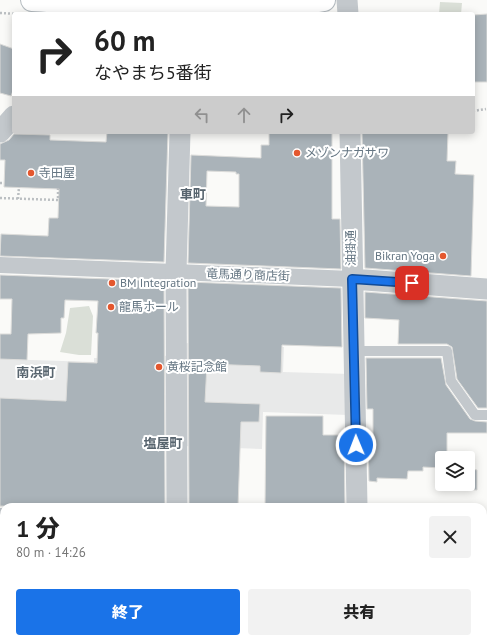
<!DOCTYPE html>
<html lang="ja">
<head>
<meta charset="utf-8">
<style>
	:root { --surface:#fff; --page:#f2f2f2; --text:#222; --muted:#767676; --accent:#1a73e8 }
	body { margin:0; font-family:"PT Sans","Noto Sans JP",sans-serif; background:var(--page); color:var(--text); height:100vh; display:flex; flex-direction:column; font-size:15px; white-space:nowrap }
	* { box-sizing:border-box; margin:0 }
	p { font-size:13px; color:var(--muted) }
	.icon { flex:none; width:22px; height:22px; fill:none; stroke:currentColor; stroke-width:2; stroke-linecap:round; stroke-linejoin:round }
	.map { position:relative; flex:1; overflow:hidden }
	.details { position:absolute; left:0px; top:503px; width:487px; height:140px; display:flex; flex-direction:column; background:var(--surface); border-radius:12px 12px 0 0; box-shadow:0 2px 10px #0003 }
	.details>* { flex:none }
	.banner { position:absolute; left:12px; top:12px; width:463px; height:122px; border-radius:4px; box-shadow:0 2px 10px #0003; background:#fff; color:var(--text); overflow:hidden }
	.fabs { position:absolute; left:435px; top:451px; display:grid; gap:8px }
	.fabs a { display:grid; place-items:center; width:40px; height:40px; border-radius:4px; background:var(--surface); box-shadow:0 2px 10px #0003; font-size:20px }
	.pin { position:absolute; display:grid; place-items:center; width:34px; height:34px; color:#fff; margin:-17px; border-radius:8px; box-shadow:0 2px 6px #0006 }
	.me { position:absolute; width:44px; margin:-22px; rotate:359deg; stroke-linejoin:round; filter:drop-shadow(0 0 3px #0008) }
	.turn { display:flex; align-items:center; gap:14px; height:84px; padding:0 16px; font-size:18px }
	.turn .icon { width:52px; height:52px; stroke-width:2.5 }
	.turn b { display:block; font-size:28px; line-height:34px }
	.lanes { display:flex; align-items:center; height:38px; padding:0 16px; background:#0003; justify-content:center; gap:20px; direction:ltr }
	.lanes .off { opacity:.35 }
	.round { display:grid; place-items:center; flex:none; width:42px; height:42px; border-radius:4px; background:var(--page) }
	.head { display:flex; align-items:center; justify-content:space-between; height:68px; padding:0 16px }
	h1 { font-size:24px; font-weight:800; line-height:30px }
	.primary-button { display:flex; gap:8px; margin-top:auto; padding:8px 16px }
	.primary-button a { flex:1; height:46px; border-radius:4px; background:var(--accent); color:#fff; font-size:16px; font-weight:800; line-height:46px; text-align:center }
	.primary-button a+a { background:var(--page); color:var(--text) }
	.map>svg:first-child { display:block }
	.built { fill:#e8e9e9 }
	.green { fill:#dadfd7 }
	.building { fill:#aab3b9; stroke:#dcdcda; fill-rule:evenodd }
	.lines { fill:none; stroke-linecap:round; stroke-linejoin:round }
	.secondary-casing { stroke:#b3babf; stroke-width:24 }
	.path { stroke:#bbbfc2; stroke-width:2.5; stroke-dasharray:2 2; stroke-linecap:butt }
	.service { stroke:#c3c8cc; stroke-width:10 }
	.pedestrian { stroke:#c3c8cc; stroke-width:16 }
	.minor { stroke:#c3c8cc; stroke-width:21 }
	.secondary { stroke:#fff; stroke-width:22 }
	.route-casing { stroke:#114b97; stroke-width:10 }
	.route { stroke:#1a73e8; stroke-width:7 }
	.poi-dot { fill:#e4572e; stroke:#fff; stroke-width:1.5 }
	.labels { text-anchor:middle; stroke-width:4; stroke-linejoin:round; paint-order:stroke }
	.poi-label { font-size:12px; fill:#657683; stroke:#fff; text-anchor:start }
	.street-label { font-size:12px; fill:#657683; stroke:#fff }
	.neighbourhood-label { font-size:13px; font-weight:bold; fill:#57646e; stroke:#fff }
</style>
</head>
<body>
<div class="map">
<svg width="487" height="643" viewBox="0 0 487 643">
	<rect width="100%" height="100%" fill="#fafaf8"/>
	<!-- built -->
	<path class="built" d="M185,343l99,4 -1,25 67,2 -2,41 -85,-3 -1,37 -80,-3z
		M116,355l57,1 -3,95 -80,-3 -90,16v-105l94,3v-4h21z"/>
	<!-- green -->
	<path class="green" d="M440,2l22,1 -1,11h-22z
		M89,306l4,10 -2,39h-12l-19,-3 6,-19 4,-25z"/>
	<!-- building -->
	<path class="building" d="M487,14v68h-14v-67z
		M0,44l14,5v39l-3,8 -11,-3z
		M107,132h61l-4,130 -164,-6 1,-22 47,2 1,-18h9l1,-29 -55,-2 1,-27h-5v-16l9,-4 5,-6 36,1v5l56,2z
		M269,132h63v87h8l1,50 -153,-6 3,-108 70,3v-13h8zM207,171l29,1v2h3v33l-33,-1z
		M362,132h86l-1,29h9l-1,13 19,1 -3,101 -106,-8z
		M0,275l164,6 1,226 -165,-1v-108l66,3 2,-39 29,1 1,-30h-2l2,-32 -33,-1 -1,18h-3v15l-33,1 -1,26 -27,-1v-25h11l1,-35h-12z
		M188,282l153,6 1,59 -60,-2 -1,28 -21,-1v-6l-53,-2 -2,38 55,2 -1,18h-18l-3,85h-49z
		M365,292l122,9v107h-9l-21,-29 -5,-32 -5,-3h-49l1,-24 -34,-2z
		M366,358h75l5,27 24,34 5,2 12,1v11h-40v25h-5v10l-19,-1v4h-15l-1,8 -30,-1v4l-8,-1 -1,-43h5v-29h-6z
		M266,416h57v19h21l1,72h-80z
		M468,468l9,2v20l-27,-1v-5h18z"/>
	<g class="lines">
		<defs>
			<path id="secondary" d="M32,0c97,6 196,19 292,0"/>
		</defs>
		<!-- secondary casing -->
		<use href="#secondary" class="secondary-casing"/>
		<!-- path -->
		<path class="path" d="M0,13l17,1
			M473,111l13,-2
			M0,183h4
			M0,198l58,2v-12
			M18,199l1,-12"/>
		<!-- service -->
		<path class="service" d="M354,351h93l4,30 24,34h12
			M0,513h4"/>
		<!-- pedestrian -->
		<path class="pedestrian" d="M0,265l352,14"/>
		<!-- minor -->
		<path class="minor" d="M347,0l1,14
			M0,132l14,-16
			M350,132l7,375
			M352,279l135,10
			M177,507l-1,-235 4,-140
			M483,526h4
			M178,639v4
			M354,643v-4"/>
		<!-- secondary -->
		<use href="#secondary" class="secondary"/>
	</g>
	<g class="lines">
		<defs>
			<path id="route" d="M356,445l-4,-166 60,4"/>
		</defs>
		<!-- route casing -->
		<use href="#route" class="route-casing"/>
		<!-- route -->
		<use href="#route" class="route"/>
	</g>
	<!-- markers -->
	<g class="poi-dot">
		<circle cx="297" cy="153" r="4"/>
		<circle cx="31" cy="173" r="4"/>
		<circle cx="443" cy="256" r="4"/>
		<circle cx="112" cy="283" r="4"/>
		<circle cx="111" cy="307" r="4"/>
		<circle cx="159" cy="367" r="4"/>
	</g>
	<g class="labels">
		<!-- poi labels -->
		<g class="poi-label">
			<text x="305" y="157">メゾンナガサワ</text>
			<text x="39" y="177">寺田屋</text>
			<text x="435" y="260" text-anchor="end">Bikran Yoga</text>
			<text x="120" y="287">BM Integration</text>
			<text x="119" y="311">龍馬ホール</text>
			<text x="167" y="371">黄桜記念館</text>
		</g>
		<!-- street labels -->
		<g class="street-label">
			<text transform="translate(351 248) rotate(-90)" y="4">油掛通</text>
			<text transform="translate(248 275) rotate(2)" y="4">竜馬通り商店街</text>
		</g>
		<!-- neighbourhood labels -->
		<g class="neighbourhood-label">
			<text x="193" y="199">車町</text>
			<text x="36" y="377">南浜町</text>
			<text x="163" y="448">塩屋町</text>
		</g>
	</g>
</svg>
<div class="fabs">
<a><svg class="icon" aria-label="layers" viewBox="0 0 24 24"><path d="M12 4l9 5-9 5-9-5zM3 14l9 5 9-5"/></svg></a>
</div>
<div class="pin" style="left:412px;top:283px;background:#d93025"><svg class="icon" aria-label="arrive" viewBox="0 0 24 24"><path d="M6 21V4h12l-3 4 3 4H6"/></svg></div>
<svg class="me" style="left:356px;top:445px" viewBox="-20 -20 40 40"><circle r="17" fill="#1a73e8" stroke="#fff" stroke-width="3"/><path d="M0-11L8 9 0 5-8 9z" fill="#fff"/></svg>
<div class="banner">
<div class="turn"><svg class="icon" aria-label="right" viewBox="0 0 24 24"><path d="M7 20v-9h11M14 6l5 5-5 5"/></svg><div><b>60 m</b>なやまち5番街</div></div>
<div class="lanes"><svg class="icon off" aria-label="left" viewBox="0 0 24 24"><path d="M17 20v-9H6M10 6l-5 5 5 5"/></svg><svg class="icon off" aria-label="ahead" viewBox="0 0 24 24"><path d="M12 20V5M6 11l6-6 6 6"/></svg><svg class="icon" aria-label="right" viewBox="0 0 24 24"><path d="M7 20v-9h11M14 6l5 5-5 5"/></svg></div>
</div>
<section class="details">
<div class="head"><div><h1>1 分</h1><p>80 m · 14:26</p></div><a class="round"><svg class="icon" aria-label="close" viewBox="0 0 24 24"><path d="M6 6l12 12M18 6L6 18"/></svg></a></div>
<div class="primary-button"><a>終了</a><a>共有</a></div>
</section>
</div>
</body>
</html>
